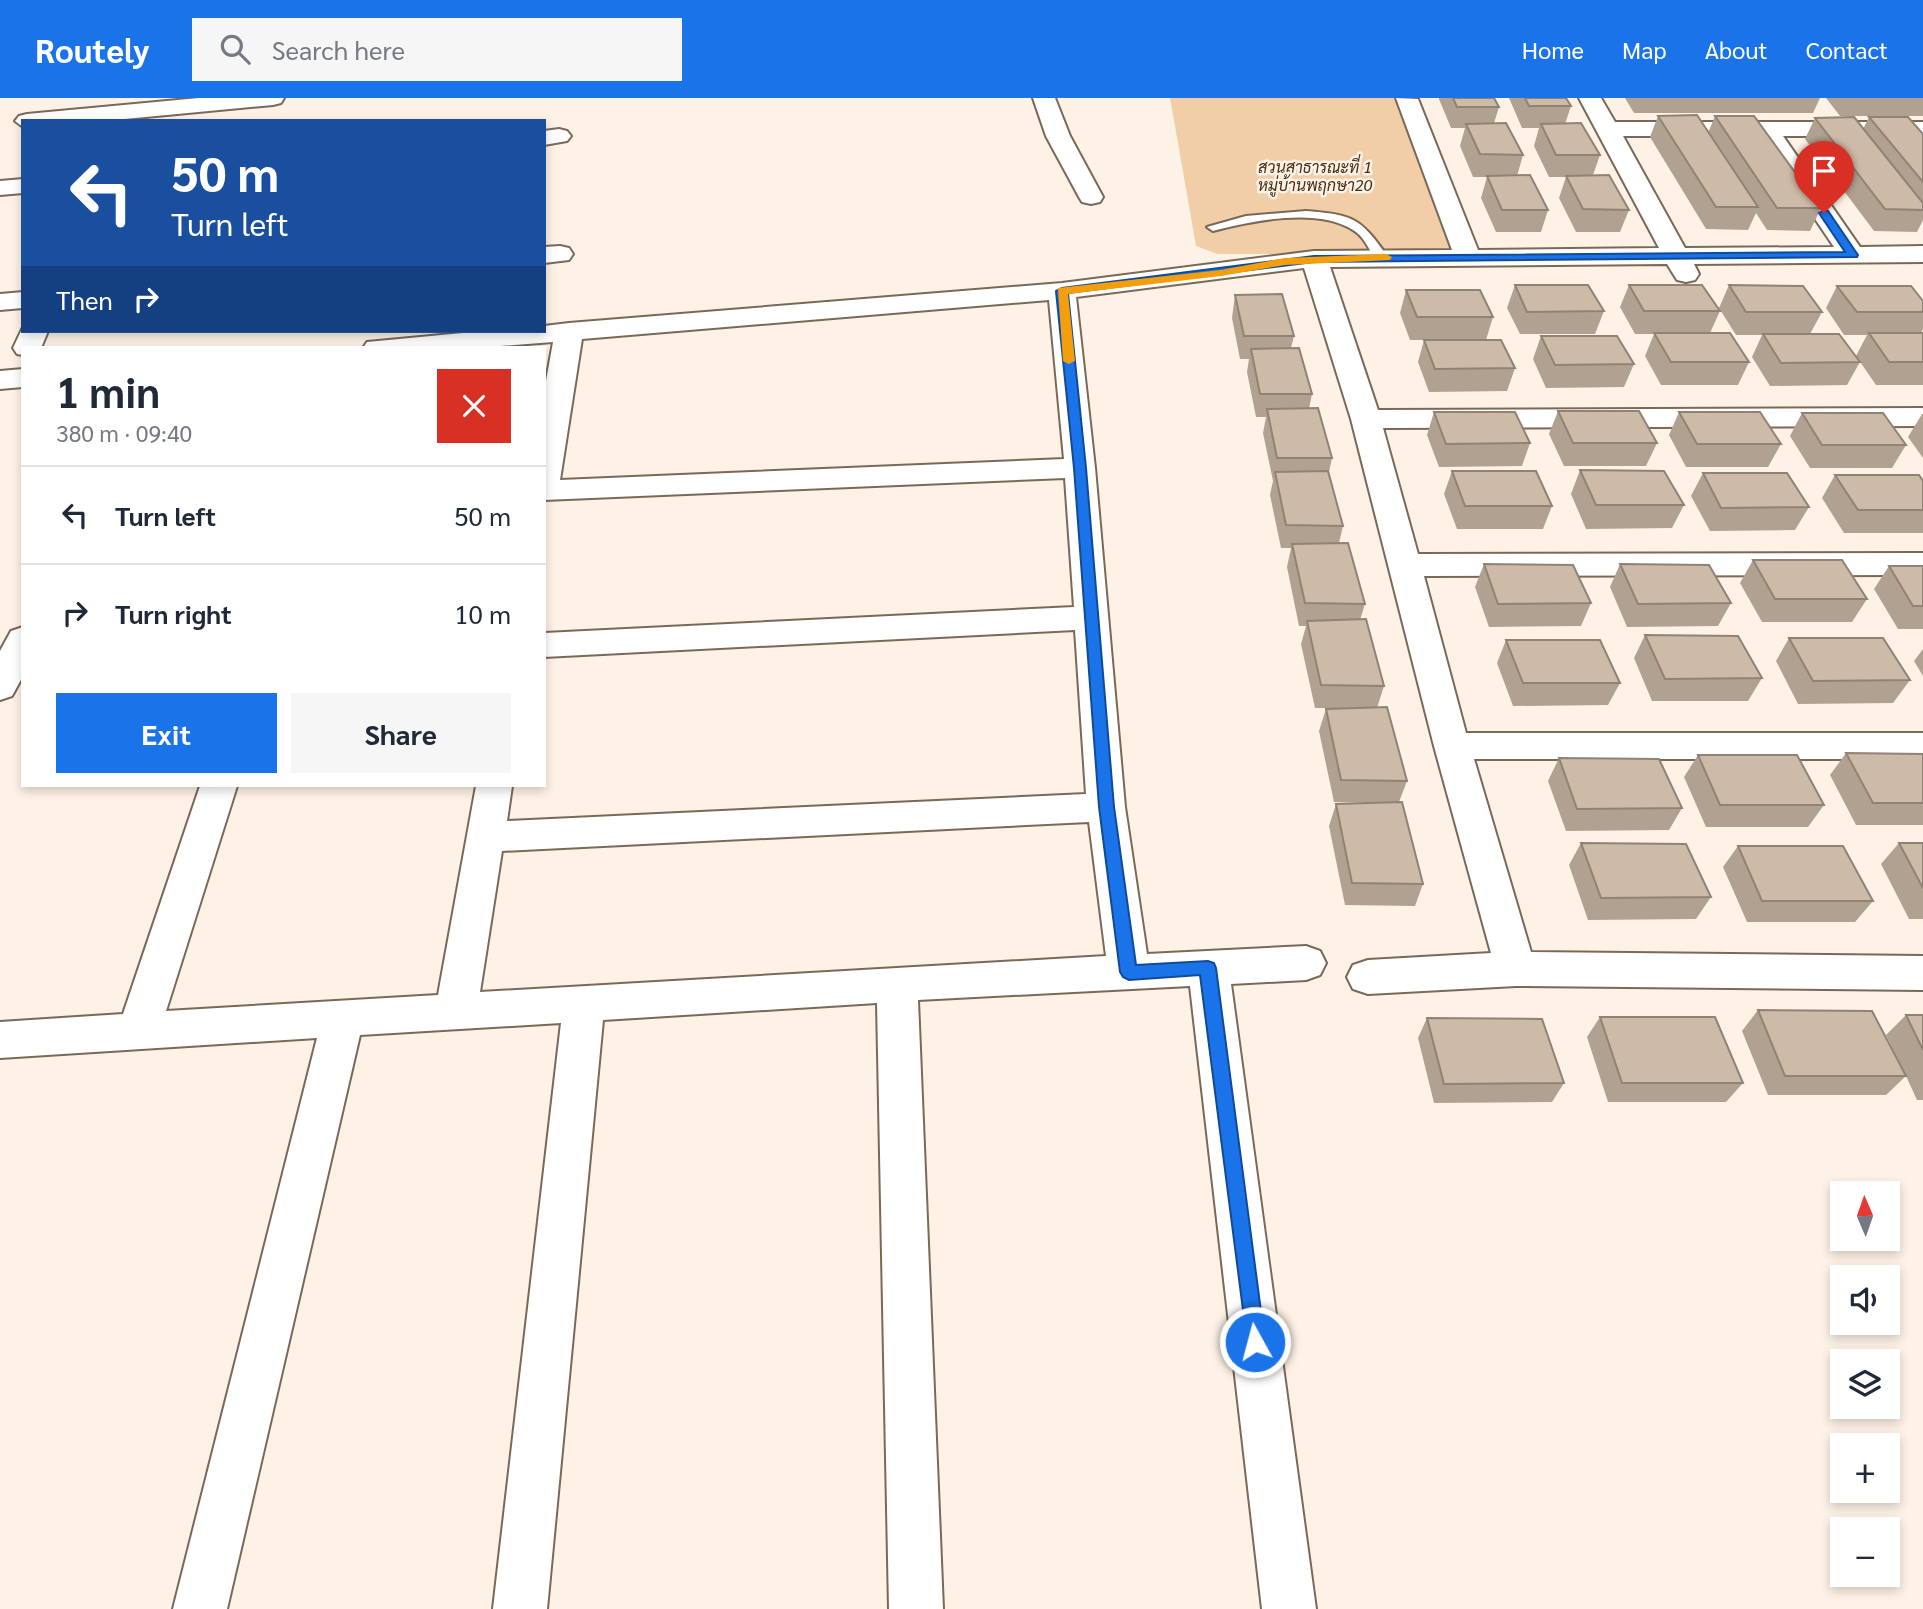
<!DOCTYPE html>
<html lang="en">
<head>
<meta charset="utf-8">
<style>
	:root { --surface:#fff; --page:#f6f6f7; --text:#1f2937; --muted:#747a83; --line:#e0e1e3; --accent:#1a73e8 }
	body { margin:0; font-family:Georgia,Sarabun,serif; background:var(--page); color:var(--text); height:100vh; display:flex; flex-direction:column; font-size:26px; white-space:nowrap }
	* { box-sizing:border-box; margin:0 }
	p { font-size:23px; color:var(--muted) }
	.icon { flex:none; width:38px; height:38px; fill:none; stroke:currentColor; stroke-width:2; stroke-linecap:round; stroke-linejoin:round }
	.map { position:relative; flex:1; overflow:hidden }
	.panel { position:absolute; left:21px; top:248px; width:525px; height:441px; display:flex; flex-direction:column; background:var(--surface); border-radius:0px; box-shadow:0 4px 10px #0003 }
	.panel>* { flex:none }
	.hud { position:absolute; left:21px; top:21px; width:525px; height:214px; border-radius:0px; box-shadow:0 4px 10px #0003; background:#1a4fa0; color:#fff; overflow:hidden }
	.needle { width:46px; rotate:358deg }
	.tools { position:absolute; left:1830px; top:1083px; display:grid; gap:14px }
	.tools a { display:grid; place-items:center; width:70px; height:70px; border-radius:0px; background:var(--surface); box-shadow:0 4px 10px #0003; font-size:35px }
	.pin { position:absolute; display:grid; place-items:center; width:60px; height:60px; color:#fff; margin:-72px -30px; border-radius:50% 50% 50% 0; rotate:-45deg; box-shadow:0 0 7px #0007 }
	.pin .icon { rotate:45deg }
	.me { position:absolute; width:77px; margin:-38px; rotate:353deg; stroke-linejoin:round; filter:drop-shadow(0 0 5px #0008) }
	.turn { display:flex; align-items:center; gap:24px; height:147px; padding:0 35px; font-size:32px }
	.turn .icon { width:91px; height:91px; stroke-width:2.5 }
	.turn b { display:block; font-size:49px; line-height:60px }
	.then { display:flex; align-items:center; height:66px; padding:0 35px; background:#0003; gap:14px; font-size:26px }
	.round { display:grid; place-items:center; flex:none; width:74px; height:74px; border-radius:0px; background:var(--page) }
	.head { display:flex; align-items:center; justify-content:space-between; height:119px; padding:0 35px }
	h1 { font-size:42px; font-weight:700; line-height:52px }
	.action { display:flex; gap:14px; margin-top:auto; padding:14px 35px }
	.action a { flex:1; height:80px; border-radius:0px; background:var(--accent); color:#fff; font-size:28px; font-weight:700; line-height:80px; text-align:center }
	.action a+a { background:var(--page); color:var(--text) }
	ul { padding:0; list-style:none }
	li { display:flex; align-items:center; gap:21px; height:98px; padding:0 35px; border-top:2px solid var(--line) }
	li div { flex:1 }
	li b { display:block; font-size:26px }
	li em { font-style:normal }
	header { display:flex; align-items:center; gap:42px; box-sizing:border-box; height:98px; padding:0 35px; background:var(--accent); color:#fff }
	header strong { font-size:33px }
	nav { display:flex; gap:38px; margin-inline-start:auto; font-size:24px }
	.search { width:490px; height:63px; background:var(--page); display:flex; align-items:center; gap:18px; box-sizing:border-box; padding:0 24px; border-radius:0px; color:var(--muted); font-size:26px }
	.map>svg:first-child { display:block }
	.green { fill:#f2cea8 }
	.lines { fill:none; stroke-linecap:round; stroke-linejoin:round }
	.service-casing { stroke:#7b6957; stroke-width:4 }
	.minor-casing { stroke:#7b6957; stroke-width:4 }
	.service { fill:#fff; fill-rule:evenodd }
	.minor { fill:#fff; fill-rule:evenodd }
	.wall { fill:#b1a190 }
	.building { fill:#cebba7; stroke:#908375; stroke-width:2 }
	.route { fill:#1a73e8; stroke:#114b97; stroke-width:2 }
	.slow { fill:#f59e0b }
	.labels { text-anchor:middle; stroke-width:5; stroke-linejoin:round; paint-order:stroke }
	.far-park-label { font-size:16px; font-style:italic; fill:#483015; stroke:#fef2e6 }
</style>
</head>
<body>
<header>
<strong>Routely</strong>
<div class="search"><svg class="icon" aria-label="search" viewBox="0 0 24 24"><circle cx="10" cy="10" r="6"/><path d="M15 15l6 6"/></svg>Search here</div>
<nav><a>Home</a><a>Map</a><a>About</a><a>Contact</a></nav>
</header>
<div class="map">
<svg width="1923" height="1511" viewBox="0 0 1923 1511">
	<rect width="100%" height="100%" fill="#fef2e6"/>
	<!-- green -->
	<path class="green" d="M1170,0h233l57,144 -14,12h-229l-21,-8z"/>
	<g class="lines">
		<defs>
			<path id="service" d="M1306,113c49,4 54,7 82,46l-2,3h-10c-7,-10 -12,-24 -23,-30 -36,-23 -101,-9 -140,1l-6,-4 39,-11z"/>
			<path id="minor" d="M199,0h85l-3,5 -8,2 -169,16h-81v6l-8,-6 4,-5 8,-2z
				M1033,0h22l15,38 33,61 -3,5 -9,2 -9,-2 -3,-5 -33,-61z
				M1396,0l22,1 60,151 181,-2 -80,-150h22l14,24h308v14h-140l77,111 63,-1v16l-229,2 5,10 -4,6 -9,2 -9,-2 -10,-16 -337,3 48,143 545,-2v18l-540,2 35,126 505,-1v22l-499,1 42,157h457v26h-449l57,193 392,4v34l-407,-4 -148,8 -15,-5 -6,-12 6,-12 15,-5 123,-7 -57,-207 -83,-327 -47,-151 -228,29 19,171 30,339 22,147 159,-8 14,5 6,12 -6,12 -14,5 -75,4 85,625h-54l-72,-623 -272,14 25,609h-54l-12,-606 -274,17 -56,589h-54l68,-586 -201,12 -133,574h-54l144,-571 -317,20v-36l123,-8 77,-228h37l-71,225 272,-16 38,-209h36l-5,35 579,-27 -11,-164 -531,27v-24l530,-26 -9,-129 -521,22v-108l9,-50 -78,6h-112l4,-6 117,-11h60v-5l25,-3 493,-40 252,-32 138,-1zM1623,38h136l75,111 -149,1zM1049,202l15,159 -504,21 22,-141zM1089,724l17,134 -626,36 22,-141z
				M559,31l8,2 4,5 -4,5 -23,4v-14z
				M23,81v14l-23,2v-14z
				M560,148l9,2 4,6 -4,6 -25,3v-16z
				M23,194v16l-23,2v-16z
				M23,229v4h25l-7,17h-18v7l-6,-1 -4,-6z
				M23,271v18l-23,2v-18z
				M23,529v49l-11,20 -12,4v-49l11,-20z"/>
		</defs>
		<!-- service casing -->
		<use href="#service" class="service-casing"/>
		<!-- minor casing -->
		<use href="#minor" class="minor-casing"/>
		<!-- service -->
		<use href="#service" class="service"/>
		<!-- minor -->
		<use href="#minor" class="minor"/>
	</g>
	<!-- wall -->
	<path class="wall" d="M1439,0h55l5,9 -5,16 29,32 -6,21 31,34 -7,22h-45l-15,-34 6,-21h-14l-13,-31 5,-18h-14l-12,-29z
		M1509,0h57l5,8 -6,18 35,31 -7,20 36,35 -9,22h-44l-17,-34 7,-21h-17l-15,-31 5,-18h-17z
		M1625,0h195l-7,15h-179z
		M1826,0h97v18h-83z
		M1658,18l50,17 7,-17 106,92 -11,23 -43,-1 -11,-17 -8,17 -42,-1 -56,-92z
		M1869,19l54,17v86l-6,12 -43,-1 -69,-92 10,-21 48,11z
		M1515,187l89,26 -9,23h-75l-13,-26z
		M1629,187l91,26 -10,22 39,29 -11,23h-77l-16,-29 9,-22h-19l-15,-27z
		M1729,187l93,27 -12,22 50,28 -13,23 -77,1 -18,-29 10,-22h-26l-17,-27z
		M1837,188l86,15v28l-2,4h2v52h-47l-20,-29 11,-21h-23l-18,-27z
		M1406,192l87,27 -7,23 29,28 -8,23 -78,1 -11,-30 6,-22h-14l-10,-27z
		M1235,197l59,41 -3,12 21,46 -3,15 23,49 -3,14 14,54 -4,17 26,61 -5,16 24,66 -7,22 30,73 -8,21 24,82 -8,22 -70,-1 -16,-79 7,-22 36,-1 -38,-1 -15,-71 7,-22 13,-1h-24l-14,-64 5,-18h-7l-12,-59 4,-19h-10l-11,-53 3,-14 -10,-48 3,-16h-10l-9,-45 2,-13h-9l-8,-41z
		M1541,238l93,28 -10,23 -78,1 -13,-29z
		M1558,313l99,32 -11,23h-82l-15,-32z
		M1434,314l96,31 -8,23 -83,1 -12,-32z
		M1679,314l102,32 -13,23h-82l-17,-32z
		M1802,315l104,32 -14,23h-82l-20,-32z
		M1922,316h1v44l-15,-21z
		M1580,372l104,35 -12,23 -86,1 -15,-35z
		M1452,373l100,35 -9,23h-86l-13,-35z
		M1703,375l106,34 -14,23 -85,1 -19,-35z
		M1835,377l88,6v52h-79l-22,-35z
		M1753,462l114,39 -15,23h-90l-22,-39z
		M1484,466l107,39 -10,23 -92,1 -14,-40z
		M1620,466l111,39 -13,23 -91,1 -17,-40z
		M1889,468h34v63h-25l-24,-40z
		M1645,537l117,43 -14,23h-96l-18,-43z
		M1789,540l121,42 -17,23 -95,1 -22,-43z
		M1506,542l114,43 -12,22 -95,1 -16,-43z
		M1923,551v27l-9,-15z
		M1846,655l77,1v71h-67l-26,-50z
		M1698,657l126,50 -16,22h-102l-22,-50z
		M1559,660l123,50 -13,22 -103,1 -18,-50z
		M1581,745l130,54 -15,22 -108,1 -19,-55z
		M1899,745h24v76h-14l-28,-55z
		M1738,748l135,55 -18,21h-108l-24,-55z
		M1758,912l147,64 -19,-39 20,-20h17v85h-6l-11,-24 -20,19h-118l-26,-64z
		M1600,919l143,66 -17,19h-118l-21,-65z
		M1427,920l137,65 -12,19 -118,1 -16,-65z"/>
	<!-- building -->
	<path class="building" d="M1453,0h41l5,9h-42z
		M1525,0h41l5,8h-42z
		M1697,17l61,92h-42l-58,-91z
		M1715,18h39l67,92h-44z
		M1854,19l69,86v7l-38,-1 -70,-91z
		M1869,19h39l15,17v48z
		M1506,25l17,32 -43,-1 -14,-30z
		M1581,25l19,32h-44l-15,-31z
		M1530,77l18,35h-46l-15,-34z
		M1609,77l20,35 -46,-1 -17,-33z
		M1515,187h73l16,26 -77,1z
		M1629,187h73l18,26h-76z
		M1729,187l74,1 19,26h-76z
		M1837,188h74l12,15v11h-66z
		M1406,192h74l13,27h-76z
		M1282,196l12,42h-50l-9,-41z
		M1654,235h76l19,29h-78z
		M1869,235h54v29h-34z
		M1763,236h76l21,28 -79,1z
		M1541,238h76l17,28 -79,1z
		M1424,242h77l14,28 -80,1z
		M1299,250l13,46h-52l-9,-45z
		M1318,310l14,50h-55l-10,-49z
		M1558,313h81l18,32h-84z
		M1434,314h81l15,31 -84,1z
		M1679,314h81l21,32h-84z
		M1802,315h81l23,32h-84z
		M1580,372l84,1 20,34h-88z
		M1328,373l15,55 -57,-1 -11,-53z
		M1452,373h84l16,35h-87z
		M1703,375h84l22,34 -88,1z
		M1835,377h84l4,6v29h-65z
		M1348,445l17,61 -60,-1 -13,-59z
		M1753,462h89l25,39h-92z
		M1484,466l89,1 18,38 -93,1z
		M1620,466l89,1 22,38 -93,1z
		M1889,468h34v40h-10z
		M1366,521l18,67 -63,-1 -14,-64z
		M1645,537l93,1 24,42 -97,1z
		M1789,540h94l27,42 -97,1z
		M1506,542h94l20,43h-97z
		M1387,609l20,74 -66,-1 -15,-71z
		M1846,655l77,1v49h-50z
		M1698,657h99l27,50h-104z
		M1559,660l100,1 23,49 -105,1z
		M1402,704l21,82 -71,-1 -16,-79z
		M1581,745l105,1 25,53 -110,1z
		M1899,745h24v45z
		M1738,748h105l30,55h-111z
		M1758,912l114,1 34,65h-121z
		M1906,917h17v35z
		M1600,919h115l28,66h-121z
		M1427,920l115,1 22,64 -120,1z"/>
	<!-- route -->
	<path class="route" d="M1824,112l4,1 30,44 -1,2 -543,5 -246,31 18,175 28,339 22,158 72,-4 6,2 2,5 49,374 -2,7 -8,3 -7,-3 -48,-374 -71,5 -6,-3 -3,-5 -21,-165 -25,-339 -18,-177 6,-3 252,-32 531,-4 -26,-39z"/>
	<!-- slow -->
	<path class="slow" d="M1386,156l6,3 -2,3 -105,5 -64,11 -153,18 7,67 -6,3 -6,-3 -5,-73 163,-18 64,-12z"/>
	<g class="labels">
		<!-- far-park labels -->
		<g class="far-park-label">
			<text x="1315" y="75">สวนสาธารณะที่ 1<tspan x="1315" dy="18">หมู่บ้านพฤกษา20</tspan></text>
		</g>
	</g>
</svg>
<div class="tools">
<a><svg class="needle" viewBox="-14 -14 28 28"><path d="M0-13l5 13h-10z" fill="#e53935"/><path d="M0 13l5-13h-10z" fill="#747a83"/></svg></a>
<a><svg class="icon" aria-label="sound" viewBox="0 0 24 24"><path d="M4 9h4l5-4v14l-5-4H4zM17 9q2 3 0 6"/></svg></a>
<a><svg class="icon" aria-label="layers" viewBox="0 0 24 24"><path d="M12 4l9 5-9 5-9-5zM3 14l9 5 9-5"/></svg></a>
<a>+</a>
<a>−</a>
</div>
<div class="pin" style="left:1824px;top:115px;background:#d93025"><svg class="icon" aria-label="arrive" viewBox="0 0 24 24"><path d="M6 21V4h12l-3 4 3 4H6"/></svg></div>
<svg class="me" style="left:1255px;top:1244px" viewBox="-20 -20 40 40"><circle r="17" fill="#1a73e8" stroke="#fff" stroke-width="3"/><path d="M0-11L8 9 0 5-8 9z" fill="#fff"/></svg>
<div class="hud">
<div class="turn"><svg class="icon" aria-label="left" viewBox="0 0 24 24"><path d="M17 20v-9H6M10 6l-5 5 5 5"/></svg><div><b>50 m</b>Turn left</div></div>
<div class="then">Then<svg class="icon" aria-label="right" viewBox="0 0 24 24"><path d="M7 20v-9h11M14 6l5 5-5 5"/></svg></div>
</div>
<section class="panel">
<div class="head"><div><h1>1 min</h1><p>380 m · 09:40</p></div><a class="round" style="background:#d93025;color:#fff"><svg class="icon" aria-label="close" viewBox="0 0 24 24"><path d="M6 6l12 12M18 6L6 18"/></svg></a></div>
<ul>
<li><svg class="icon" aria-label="left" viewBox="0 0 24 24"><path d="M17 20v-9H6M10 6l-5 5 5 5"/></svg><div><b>Turn left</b></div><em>50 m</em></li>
<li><svg class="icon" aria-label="right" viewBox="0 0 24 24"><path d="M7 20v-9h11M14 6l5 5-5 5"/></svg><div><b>Turn right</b></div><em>10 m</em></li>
</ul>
<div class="action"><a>Exit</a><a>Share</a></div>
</section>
</div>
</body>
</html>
